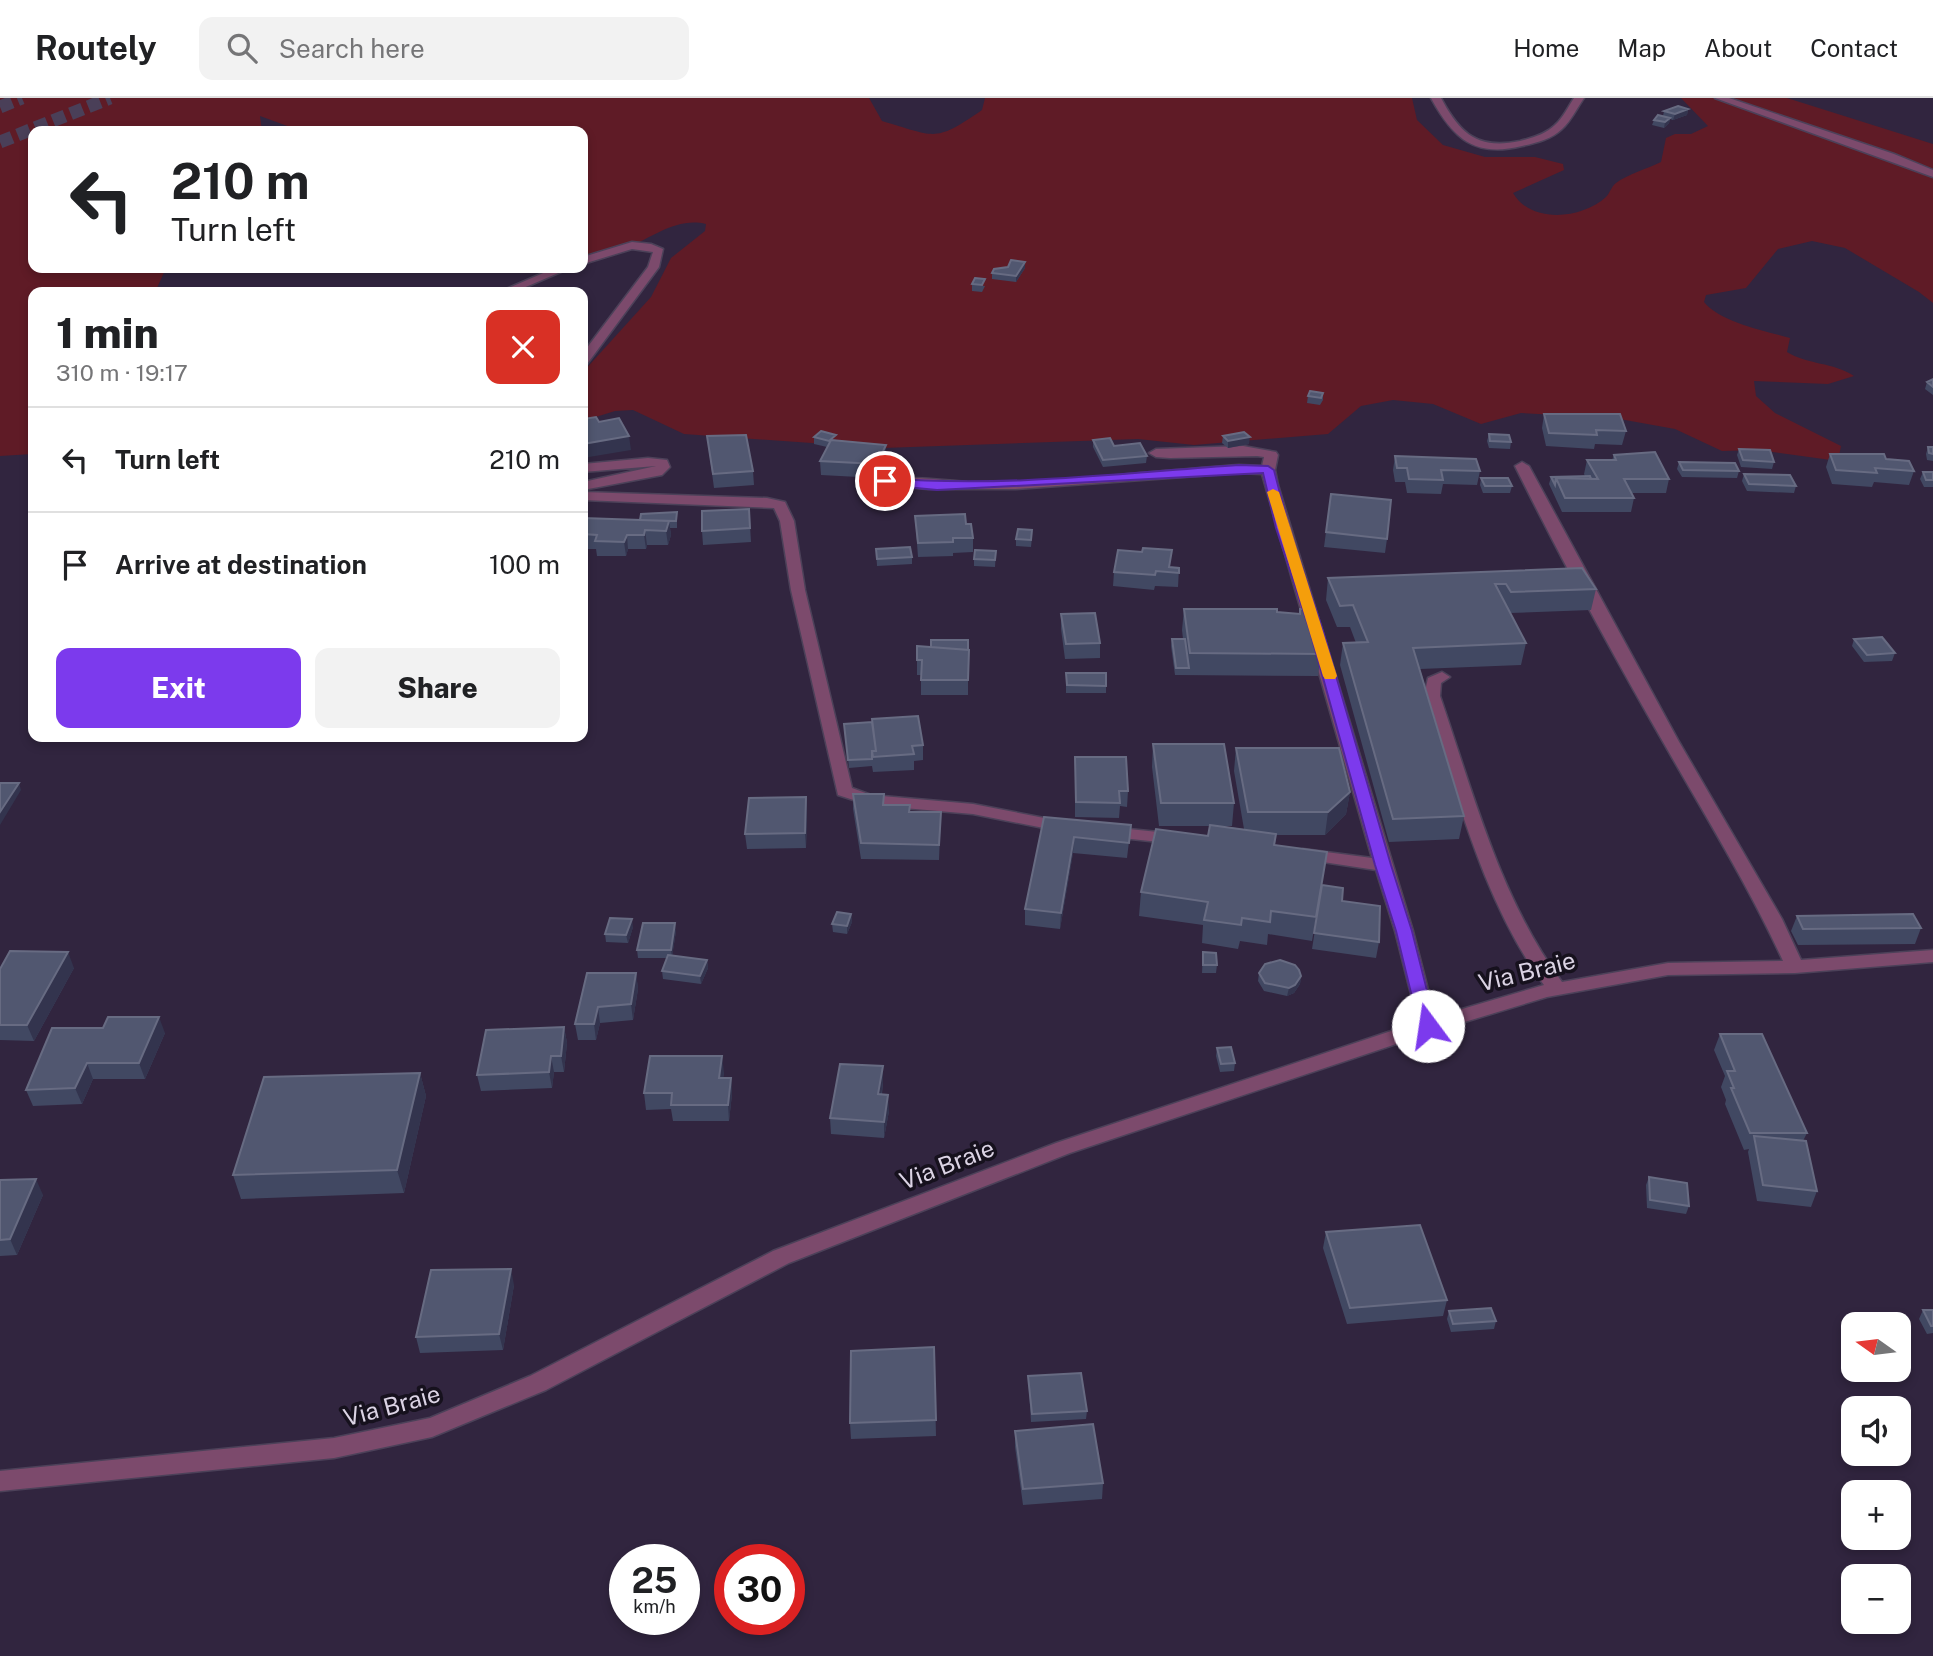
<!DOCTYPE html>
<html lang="en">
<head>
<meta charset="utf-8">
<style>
	:root { --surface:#fff; --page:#f2f2f2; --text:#202124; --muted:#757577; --line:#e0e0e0; --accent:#7c3aed }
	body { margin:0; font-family:"Public Sans",sans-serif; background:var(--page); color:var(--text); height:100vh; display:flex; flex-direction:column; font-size:26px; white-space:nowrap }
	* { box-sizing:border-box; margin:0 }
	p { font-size:23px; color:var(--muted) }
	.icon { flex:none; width:38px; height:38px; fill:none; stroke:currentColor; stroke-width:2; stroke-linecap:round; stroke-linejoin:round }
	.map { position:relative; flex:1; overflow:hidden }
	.panel { position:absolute; left:28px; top:189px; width:560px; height:455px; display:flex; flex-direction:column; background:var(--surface); border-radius:14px; box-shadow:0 4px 10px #0003 }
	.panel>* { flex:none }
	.guide { position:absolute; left:28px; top:28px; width:560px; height:147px; border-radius:14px; box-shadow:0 4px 10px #0003; background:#fff; color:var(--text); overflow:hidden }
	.needle { width:46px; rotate:284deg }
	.tools { position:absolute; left:1841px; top:1214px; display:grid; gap:14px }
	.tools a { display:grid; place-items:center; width:70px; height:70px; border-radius:14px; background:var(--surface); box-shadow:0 4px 10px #0003; font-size:35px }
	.speed { position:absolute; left:609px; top:1446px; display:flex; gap:14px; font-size:35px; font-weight:700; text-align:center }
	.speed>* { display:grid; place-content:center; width:91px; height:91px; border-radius:50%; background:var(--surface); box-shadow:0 4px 10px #0003; line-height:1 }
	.speed small { font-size:18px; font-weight:400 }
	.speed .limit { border:10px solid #d22; background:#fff; color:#111 }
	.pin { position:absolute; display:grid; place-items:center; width:60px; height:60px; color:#fff; margin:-30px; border:4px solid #fff; border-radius:50%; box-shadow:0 2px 7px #0007 }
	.me { position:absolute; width:77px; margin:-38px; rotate:346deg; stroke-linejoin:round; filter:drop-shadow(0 0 5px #0008) }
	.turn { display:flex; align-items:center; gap:24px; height:147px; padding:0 28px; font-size:32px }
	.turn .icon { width:91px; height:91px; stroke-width:2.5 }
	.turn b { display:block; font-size:49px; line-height:60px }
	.round { display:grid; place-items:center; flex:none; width:74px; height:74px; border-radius:14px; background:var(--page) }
	.head { display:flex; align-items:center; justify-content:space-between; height:119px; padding:0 28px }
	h1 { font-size:42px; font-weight:800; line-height:52px }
	.button { display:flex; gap:14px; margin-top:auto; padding:14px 28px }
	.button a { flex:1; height:80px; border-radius:14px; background:var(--accent); color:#fff; font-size:28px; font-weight:800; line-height:80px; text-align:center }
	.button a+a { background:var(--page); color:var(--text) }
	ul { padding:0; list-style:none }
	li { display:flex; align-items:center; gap:21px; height:105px; padding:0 28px; border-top:2px solid var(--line) }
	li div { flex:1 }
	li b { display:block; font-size:26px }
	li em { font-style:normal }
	header { display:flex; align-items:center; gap:42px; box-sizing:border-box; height:98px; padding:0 35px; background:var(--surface); border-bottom:2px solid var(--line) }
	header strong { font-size:33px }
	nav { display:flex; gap:38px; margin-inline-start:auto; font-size:24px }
	.search { width:490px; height:63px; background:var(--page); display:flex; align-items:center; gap:18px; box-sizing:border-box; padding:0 24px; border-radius:14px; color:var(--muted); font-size:26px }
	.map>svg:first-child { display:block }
	.green { fill:#5f1b26 }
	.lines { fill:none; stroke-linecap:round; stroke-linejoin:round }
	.highway-tunnel { stroke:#4a3f58; stroke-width:13; stroke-dasharray:13 6; stroke-linecap:butt }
	.minor-casing { stroke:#4c4159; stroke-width:3 }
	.minor { fill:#7c4a6c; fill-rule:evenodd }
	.wall { fill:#414862 }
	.shaded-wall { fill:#33344e }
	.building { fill:#515770; stroke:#676b82; stroke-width:2 }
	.route { fill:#7c3aed; stroke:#51269a; stroke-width:2 }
	.slow { fill:#f59e0b }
	.labels { text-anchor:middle; stroke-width:7; stroke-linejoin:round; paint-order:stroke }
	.street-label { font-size:24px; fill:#dbd3e4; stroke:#16111d }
</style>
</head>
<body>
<header>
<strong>Routely</strong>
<div class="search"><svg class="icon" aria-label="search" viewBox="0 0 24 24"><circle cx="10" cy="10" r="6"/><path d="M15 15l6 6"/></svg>Search here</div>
<nav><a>Home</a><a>Map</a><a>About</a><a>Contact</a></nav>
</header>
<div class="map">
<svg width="1933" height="1558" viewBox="0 0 1933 1558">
	<rect width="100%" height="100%" fill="#31253f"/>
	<!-- green -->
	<path class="green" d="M0,0h869l13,23c55,16 52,22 100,-11l3,-12h427l5,22 26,25 42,12h50l28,7 1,6 -51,23c18,31 69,26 93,4 4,-4 5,-10 10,-14 12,-9 31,-14 45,-21l5,-24 9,-4h16l17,-8 -27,-28h106l146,46v159l-14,-11 -74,-44 -33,-7 -34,8 -32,39 -40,7 -2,7c16,20 61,29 86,36l-3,14c21,13 46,10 67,24l-26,8 -74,-3 2,15 19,17 66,33 -3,15 -80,-11 -36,1 -47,-22 -61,-11 -93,-5 -40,11 -48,-20 -40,-4 -32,6 -33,28 -134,11 -56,-6 -255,9 -199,-14 -51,-24 -18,1 -32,10v-49l68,-75 20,-39 34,-27 1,-7c-29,-7 -53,13 -79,24 -14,6 -30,7 -44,10v-127h-282l-41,-15 2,15h-229v137h133l-9,20 -4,4h-120v162l-33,2z"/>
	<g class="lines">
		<!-- highway-tunnel -->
		<path class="highway-tunnel" d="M0,9l22,-9
			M0,44l110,-44"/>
		<defs>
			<path id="minor" d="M1431,0h10c19,36 37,52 79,43 12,-3 26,-7 35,-16 8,-7 13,-18 19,-27h10c-7,10 -13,23 -22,31 -10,10 -26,14 -40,17 -48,12 -69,-8 -91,-48z
				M1715,0h14l165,56 39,16v7z
				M632,144l19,2 12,5 -4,18 -72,97 -4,1v-12l65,-86 5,-15 -21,-3 -49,15v-7z
				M555,170h15l-56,24h-15z
				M1243,348l33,6 2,3 -3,15 3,15 135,446 22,86 109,-32c-61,-83 -87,-192 -120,-289l4,-18 14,-6 8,5 -9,6 -1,13c33,96 60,203 122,286l106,-19 115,-2c-34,-74 -77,-144 -117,-214 -53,-92 -104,-186 -151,-281l7,-4 7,4 149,274 104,179 19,41 132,-10v12l-138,11 -127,2 -121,22 -112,34 -365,122 -281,110 -243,127 -114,47 -98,21 -334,33v-20l334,-33 96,-20 100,-42 243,-125 283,-108 362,-121 -23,-91 -19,-61 -73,-11 -9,-5 9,-5 69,9 -110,-384 -23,-1 -223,16h-88l-43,-4 -7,-4c9,-8 73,0 89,1 91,2 182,-11 272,-17l23,1 2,-9 -7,-1 -87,2 -14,-1 -7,-4 7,-4z
				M648,360l19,2 3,7 -8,8 -79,15v-8l73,-16 -73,6v-8z
				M583,394l184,6 18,4 9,19 11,69 47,198 19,7 102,9 97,19 2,4 -2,4 -6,1 -91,-18 -104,-9 -31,-10 -47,-205 -11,-69 -6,-13 -191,-8z
				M1109,729l69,7 9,5 -9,5 -75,-8 -3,-4 3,-4z"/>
		</defs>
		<!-- minor casing -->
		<use href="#minor" class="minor-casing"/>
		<!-- minor -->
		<use href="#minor" class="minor"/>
	</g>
	<!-- wall -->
	<path class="wall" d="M1688,11l-1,6 -14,5 -3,-1 -1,4 -5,5 -12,-3 2,-5 9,-4 1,-5z
		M1025,170l-9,14 -24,-3v-6z
		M972,186l13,2 -3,6 -10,-1z
		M1933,281v16l-8,-6 2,-7z
		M1323,295v7l-3,5 -13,-2 1,-7z
		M1544,316l82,17 -4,14 -27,-1 -1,5 -48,-3 -4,-18z
		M1489,336l22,8 -1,7 -21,-1 -2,-7z
		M707,338l46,35 1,14 -40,3z
		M1223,338l26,8 -21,4 -6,-5z
		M814,339l23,3 49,19 -9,19 -56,-3 -1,-14 7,-14 -13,-3z
		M1093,342l54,16 -1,7 -43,4 -10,-20z
		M1928,349h5v14l-6,-1 -1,-6z
		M1739,351l35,13 -2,7 -31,-2 -4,-12z
		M1830,356l56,5 28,12 -5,14 -35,-3 -2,5 -40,-3 -6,-17z
		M1614,357l55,24 -3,14h-34l2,5 -3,14h-69l-13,-28 2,-7 34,-1 -1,-2 3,-14h25z
		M1395,358l85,15 -3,14 -34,-1 -2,10 -34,-1 -2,-11h-10l-2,-12z
		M1679,364l60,9 -2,7 -55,-1 -5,-8z
		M1923,374h10v15h-9l-4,-8z
		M1744,376l52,12 -2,7 -47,-2 -5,-10z
		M1481,380l31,8 -2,7h-27l-3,-8z
		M1331,396l56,45 -2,14 -61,-6z
		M749,411l2,33 -48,3 -1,-14z
		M677,414v16h-7l1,7 -3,10h-21l-1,4h-18l-2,7h-29l-1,-7h-13v-31l57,2z
		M915,418l51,8 7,14v14l-20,1v3l-35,1z
		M1032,439l-1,10 -15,-1v-7z
		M876,451l36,8v7l-35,2z
		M996,453l-1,16 -21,-1v-7z
		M1170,469l9,1 -1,19 -23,-1 -1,4 -41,-4 1,-14z
		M1582,470l14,21 -5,21 -81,3 16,30 -5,22 -101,4 44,147 -5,23 -70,3 -49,-177 3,-22h13l-6,-16h-13l-11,-27 2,-22z
		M1184,511l93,3 44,42 -3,22 -143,-1 -4,-29 1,-7h11l-1,-9z
		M1061,516l39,29v15l-35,1 -4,-30z
		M1854,541l41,14 -3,8 -28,1 -12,-16z
		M968,542v55h-47v-20h-4v-29l14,1z
		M1066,575l40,13v7h-40z
		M845,633l78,14v15l-9,1v9l-41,2 -1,-6 -23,2z
		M1153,646l81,59 -2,23h-11l23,3 -10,-58 2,-23 114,44 -4,22 -21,21h-49l-1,10 52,7 -15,89 -44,-7 -1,11 -27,-4 -2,8 -36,-6 1,-18 -64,-9 2,-24 67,-56 2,-10h-51l-7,-59z
		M1075,659l53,34 -1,16 -7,-1 -1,12 -44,-1z
		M853,696l31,11 26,7h31l-2,48 -78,-1 -8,-50z
		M806,699l1,15 -1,36 -59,1 -2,-15z
		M1044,719l87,8 -4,33 -54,-5 -13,76 -35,-4v-16z
		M1322,787l20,16 37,41 -3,16 -64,-9z
		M851,816l1,8 -5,12 -14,-2 -1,-8z
		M1797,818l124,12 -6,16 -117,1 -7,-14z
		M633,829l-5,16 -22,-1 -1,-8z
		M676,833l-4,25 35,4 1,8 -7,16 -38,-5 -1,-8 5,-13h-29l-1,-8z
		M1203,854l14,13 -1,8h-14z
		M74,870l-40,73 -34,-1v-71z
		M636,875l2,16 -5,31 -33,3 -4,17h-18l-3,-16z
		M1259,875l42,3 -1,8 -6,9 -7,3 -23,-5 -6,-10z
		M564,929l3,16 -3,29h-10l-2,16 -71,3 -4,-16z
		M52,930l113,5 -20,46h-52l-11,25 -49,2 -7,-16z
		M1720,936l87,99 -4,8 14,50 -6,16 -54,-6 -9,-49 1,-3 -5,1 -19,-46 1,-4 -5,-13 4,-11 -11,-26z
		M1217,950l18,15 -1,8 -14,1 -4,-16z
		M724,974l-1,6h8l1,16 -3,27h-56l-2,-12 -25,1 -2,-17z
		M420,975l6,23 -22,97 -163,6 -8,-24z
		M883,984l-1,12 7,17 -5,27 -53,-4 -1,-16z
		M1649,1079l40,29 -3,8 -39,-6 -1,-23z
		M0,1082l43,15 -26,60 -17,1z
		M1326,1134l121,68 -4,16 -96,8 -24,-76z
		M514,1187l-11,65 -83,3 -4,-16z
		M1923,1212h10v23l-6,1 -8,-15z
		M1449,1213l47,10 -2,8 -43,3 -4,-13z
		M934,1249l2,89 -85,3 -1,-16z
		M1028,1278l59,35 -1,8 -55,3z
		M1015,1333l88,52 -1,16 -79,6 -8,-58z"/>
	<!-- shaded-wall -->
	<path class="shaded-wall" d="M1688,11l-1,6 -14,5 2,-6z
		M1670,20l-1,5 -5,5 1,-6z
		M1025,164v6l-9,14v-6z
		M629,338l2,14 -48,8v-14z
		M1250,339l-1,7 -21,4v-7z
		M886,347v14l-9,19v-14z
		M669,423l2,14 -3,10 -2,-14z
		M645,432l2,15 -1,4 -2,-14z
		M627,437l1,14 -2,7 -2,-14z
		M19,685l2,7 -21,35v-13z
		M1350,694l-4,22 -21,21 3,-23z
		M806,699l1,15 -1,36 -1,-15z
		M1074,739l-1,16 -13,76 1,-16z
		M851,816l1,8 -5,12v-8z
		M632,821l1,8 -5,16 -2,-8z
		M675,825l1,8 -4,27 -1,-8z
		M68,854l6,16 -40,73 -7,-16z
		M707,862l1,8 -7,16 -1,-8z
		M636,875l2,16 -5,31 -2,-16z
		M1301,878l-1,8 -6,9 -7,3 2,-8z
		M598,909l2,16 -4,17 -2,-16z
		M159,919l6,16 -20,46 -6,-16z
		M564,929l3,16 -3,29 -3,-16z
		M551,958l3,16 -2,16 -3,-16z
		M722,958l2,16 -3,22 -2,-16z
		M87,965l6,16 -11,25 -7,-16z
		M883,968v16l-4,28 -1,-16z
		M420,975l6,23 -22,97 -7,-23z
		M731,980l1,16 -3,27 -1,-16z
		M888,997l1,16 -5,27v-16z
		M36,1081l7,16 -26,60 -7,-16z
		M511,1171l3,16 -11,65 -4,-16z"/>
	<!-- building -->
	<path class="building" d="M1678,8l10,3 -13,5 -11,-3z
		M1658,17l12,3 -5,4 -11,-2z
		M1011,162l14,2 -9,14 -24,-3 2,-4 14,-2z
		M975,180l10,1 -3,6 -10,-1z
		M1933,281v8l-6,-5z
		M1310,293l13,2 -2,5 -13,-2z
		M1544,316h76l6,17 -30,-1 1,5 -48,-2z
		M596,319l3,5 20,-4 10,18 -46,8v-25z
		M821,333l15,4 -7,6 -15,-4z
		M1244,334l6,5 -22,4 -5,-5z
		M1489,336l20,1 2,7 -21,-1z
		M746,337l7,36 -40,3 -6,-38z
		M1110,340l4,8 26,-3 7,13 -44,4 -10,-20z
		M831,342l55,5 -9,19 -57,-3z
		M1928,349h5v7l-4,-1z
		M1739,351l31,1 4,12 -31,-2z
		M1655,354l14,27h-45l10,19h-69l-9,-20 42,1 -11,-19h29l-2,-5z
		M1830,356h54l2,5 23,2 5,10 -39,-3 2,5 -41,-3z
		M1395,358l81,3 4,12 -39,-1 2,10 -34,-1 -2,-11h-10z
		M1679,364l56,1 4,8 -56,-1z
		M1923,374h10v8h-7z
		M1744,376l46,1 6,11 -47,-2z
		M1590,378l1,3 -35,-1 -1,7 -4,-8z
		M1481,380h27l4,8h-27z
		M1331,396l60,6 -4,39 -61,-7z
		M749,411l1,19 -48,3v-20z
		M677,414l-1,9 -36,-1 1,-6z
		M965,416l1,10h5l2,14h-20v4l-35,1 -3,-27z
		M583,420l86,3 -3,10 -21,-1 -1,5h-17l-3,7 -29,-1 2,-6 -14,-1z
		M1018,431l14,1 -1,10 -15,-1z
		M910,449l2,10 -35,2 -1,-10z
		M1143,450l29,2 -3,17 10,1v5l-23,-2 -1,4 -41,-3 4,-22 24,2z
		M975,452l21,1 -1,9 -21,-1z
		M1582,470l14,21 -85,3 -5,-8h-11l31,59 -113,5 51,168 -71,3 -50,-176 25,-1 -15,-37 -13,1 -12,-28z
		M1184,511h93v3l23,2v-5h11l10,45 -131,-1z
		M1095,515l5,30 -34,1 -5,-30z
		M1882,539l13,16 -28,2 -13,-16z
		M1172,541h13l4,29h-13z
		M931,542h37v10l-37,-3z
		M917,548l52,4 -1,30h-47l1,-20h-5z
		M1066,575h40v13l-39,-1z
		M918,618l5,29 -11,1 2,8 -41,3 -1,-6h4l-4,-32z
		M872,624l4,29h-4v8l-24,1 -4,-36z
		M1153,646h71l10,59h-73z
		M1236,650h103l11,44 -22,20h-80z
		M1075,659h51l2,34h-9l1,12 -44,-1z
		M0,685h19l-19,29z
		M853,696h31l-1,11h27l-1,7h32l-2,33 -78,-2z
		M806,699l-1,36 -60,1 4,-36z
		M1044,719l87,8 -2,18 -55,-6 -13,76 -36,-4z
		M1210,727l66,9 -2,11 53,7 -11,65 -45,-6 -1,11 -28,-4 -1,7 -37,-5 4,-18 -67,-10 15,-63 52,7z
		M1322,787l21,3 -1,13 38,5 -1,36 -65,-9z
		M837,814l14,2 -4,12 -15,-2z
		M1913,816l8,14 -118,1 -6,-13z
		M610,820l22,1 -6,16 -21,-1z
		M643,825h32l-4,27h-34z
		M10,853l58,1 -41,73h-27v-56z
		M1203,854l13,1 1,12h-14z
		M668,857l39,5 -7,16 -38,-5z
		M1280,862l15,5 4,5 2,6 -6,9 -6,3 -24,-5 -6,-10 6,-9z
		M587,875h49l-5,31 -33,3 -4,17h-19z
		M108,919h51l-20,46h-52l-12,25 -49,2 26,-62h51z
		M564,929l-3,29h-10l-2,16 -72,3 9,-45z
		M1720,936h42l45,99h-57l-19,-45h3l-7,-17h8z
		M1231,949l4,16 -14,1 -4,-16z
		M650,958h72l-3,22h12l-3,27h-57l1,-12h-28z
		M840,966l43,2 -5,28 10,1 -4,27 -54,-4z
		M420,975l-23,97 -164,5 31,-98z
		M1754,1038l52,5 11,50 -54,-6z
		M1649,1079l38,6 2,23 -39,-6z
		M36,1081l-26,60 -10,1v-60z
		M1420,1127l27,75 -97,8 -24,-76z
		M511,1171l-12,65 -83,3 15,-67z
		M1491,1210l5,13 -43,3 -4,-13z
		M1923,1212h10v16h-2z
		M934,1249l2,73 -86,3 1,-72z
		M1081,1275l6,38 -55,3 -4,-38z
		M1093,1326l10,59 -80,6 -8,-58z"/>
	<!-- route -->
	<path class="route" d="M1239,367l29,1 6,4 15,58 34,103 68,234 21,66 24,95 -2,4 -6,2 -9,-6 -23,-95 -21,-66 -65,-234 -34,-103 -13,-55 -326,17 -52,-5 -6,-4 6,-3c117,10 237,-5 354,-13z"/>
	<!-- slow -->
	<path class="slow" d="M1273,391l6,3 58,184 -2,3h-10l-2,-3 -56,-184z"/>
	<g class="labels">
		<!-- street labels -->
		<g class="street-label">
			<text transform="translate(1527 874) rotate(-14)" y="8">Via Braie</text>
			<text transform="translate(947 1067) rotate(-21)" y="8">Via Braie</text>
			<text transform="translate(392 1308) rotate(-15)" y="8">Via Braie</text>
		</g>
	</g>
</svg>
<div class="tools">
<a><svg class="needle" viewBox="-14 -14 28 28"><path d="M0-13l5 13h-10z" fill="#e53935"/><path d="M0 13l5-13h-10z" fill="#757577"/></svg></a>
<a><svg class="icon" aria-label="sound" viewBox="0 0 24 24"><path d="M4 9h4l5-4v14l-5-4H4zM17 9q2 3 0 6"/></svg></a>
<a>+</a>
<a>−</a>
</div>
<div class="speed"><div>25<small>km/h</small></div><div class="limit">30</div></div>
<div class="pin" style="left:885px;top:383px;background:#d93025"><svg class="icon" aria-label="arrive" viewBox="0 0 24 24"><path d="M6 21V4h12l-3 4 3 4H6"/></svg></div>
<svg class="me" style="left:1428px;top:928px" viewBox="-20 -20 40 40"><circle r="19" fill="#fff"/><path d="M0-13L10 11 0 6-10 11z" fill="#7c3aed"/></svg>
<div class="guide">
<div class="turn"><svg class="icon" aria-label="left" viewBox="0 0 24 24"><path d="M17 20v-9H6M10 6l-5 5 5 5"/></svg><div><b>210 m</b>Turn left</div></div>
</div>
<section class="panel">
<div class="head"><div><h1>1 min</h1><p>310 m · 19:17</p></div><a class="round" style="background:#d93025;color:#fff"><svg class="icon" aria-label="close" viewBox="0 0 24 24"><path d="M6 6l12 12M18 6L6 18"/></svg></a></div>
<ul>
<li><svg class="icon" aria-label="left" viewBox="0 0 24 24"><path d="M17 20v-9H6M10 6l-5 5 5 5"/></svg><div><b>Turn left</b></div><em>210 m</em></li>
<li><svg class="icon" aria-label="arrive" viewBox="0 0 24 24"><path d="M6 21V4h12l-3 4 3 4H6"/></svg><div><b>Arrive at destination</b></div><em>100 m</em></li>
</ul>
<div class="button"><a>Exit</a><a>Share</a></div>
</section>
</div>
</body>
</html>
